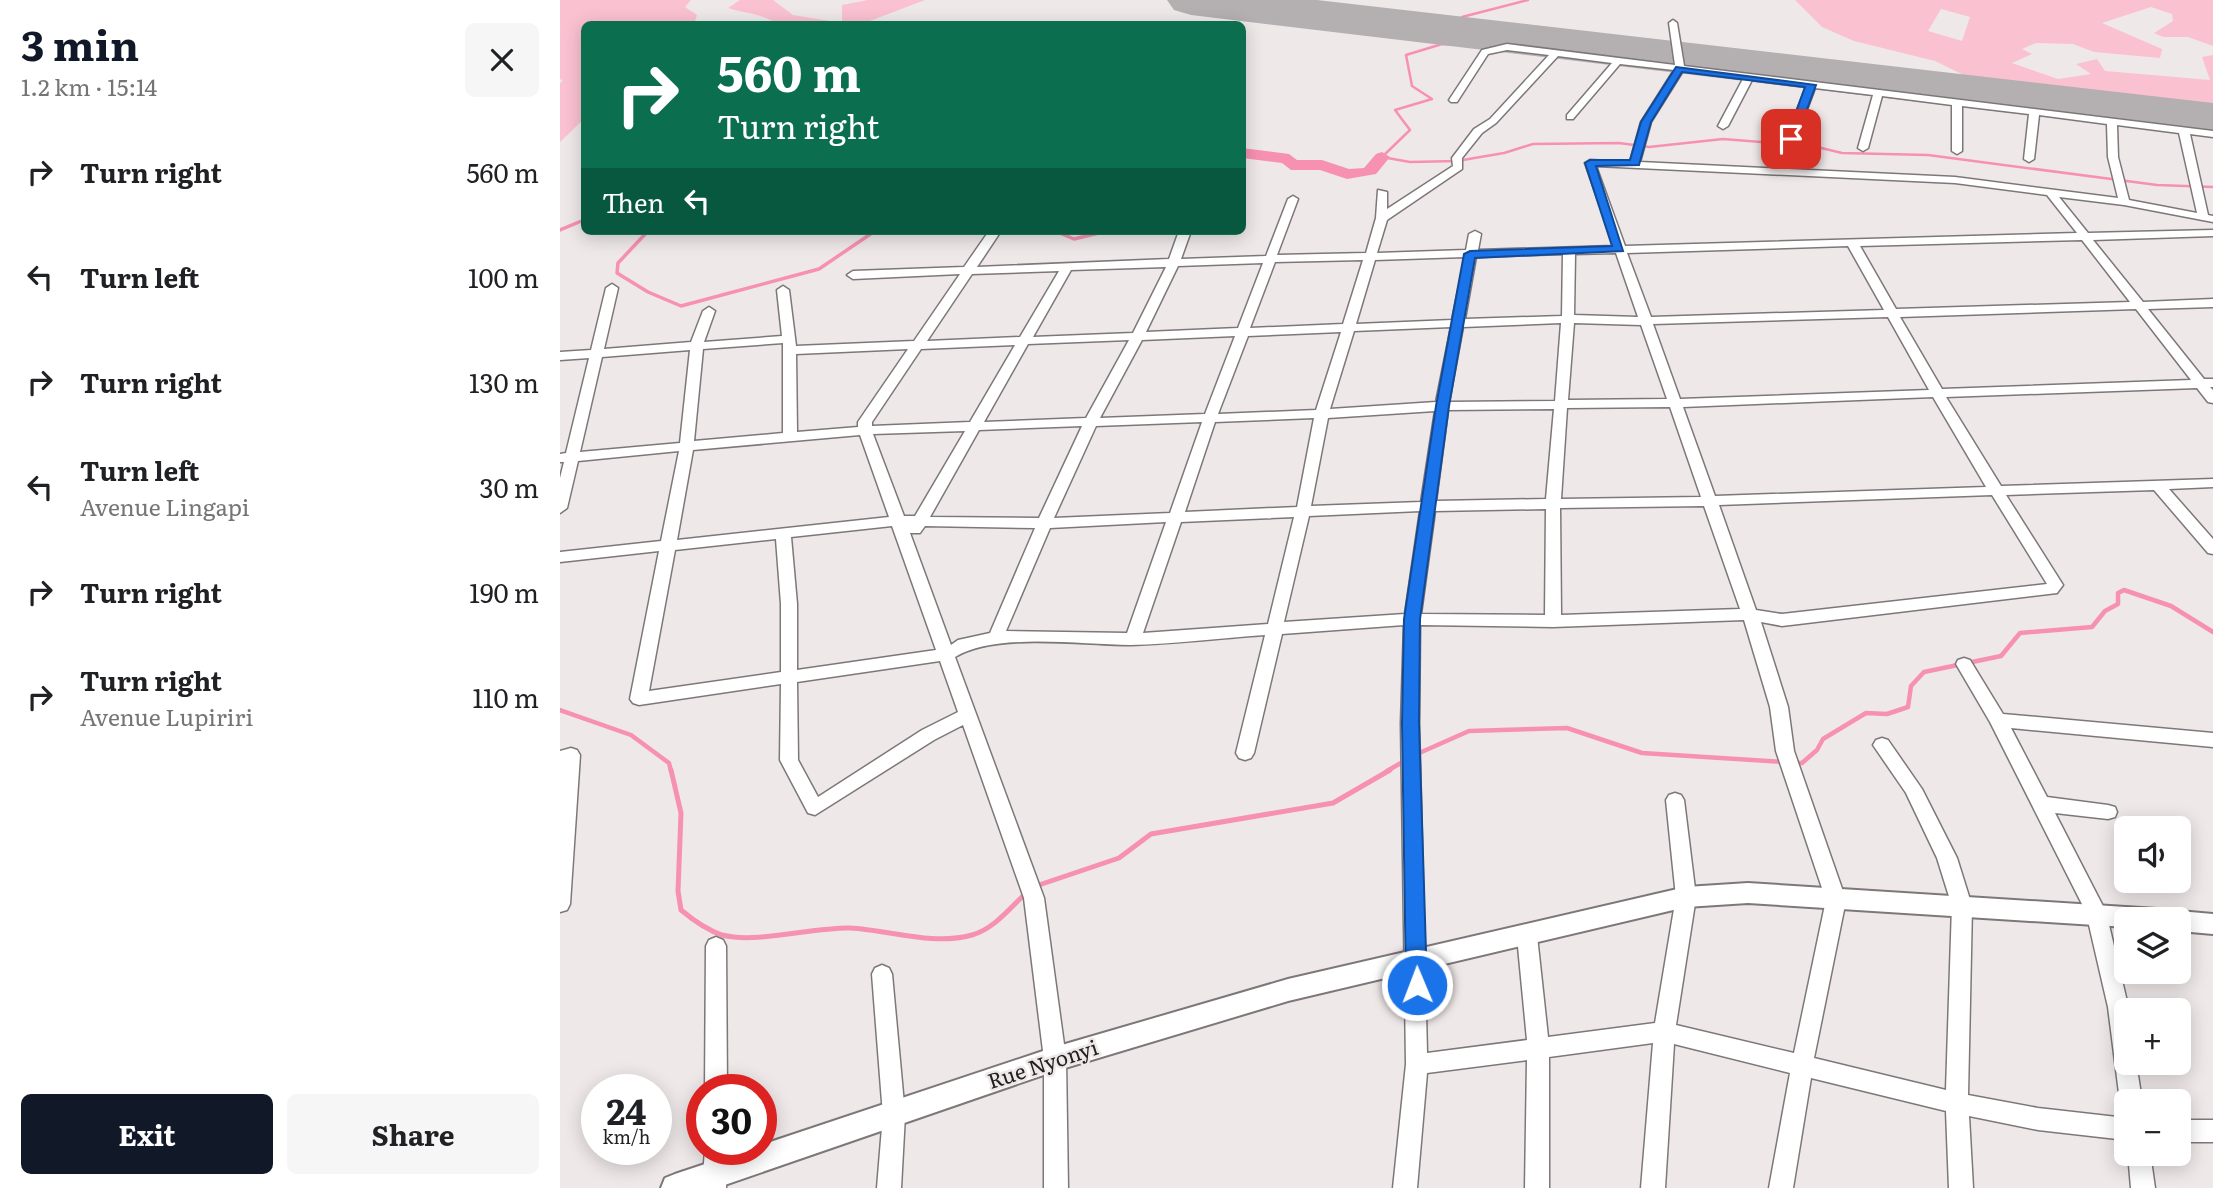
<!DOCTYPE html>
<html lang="en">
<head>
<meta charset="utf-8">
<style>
	:root { --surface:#fff; --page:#f6f6f6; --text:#202124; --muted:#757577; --accent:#111827 }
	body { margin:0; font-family:Literata,serif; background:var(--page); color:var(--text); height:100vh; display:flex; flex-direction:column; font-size:26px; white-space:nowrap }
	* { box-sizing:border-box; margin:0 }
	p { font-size:23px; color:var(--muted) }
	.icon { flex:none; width:38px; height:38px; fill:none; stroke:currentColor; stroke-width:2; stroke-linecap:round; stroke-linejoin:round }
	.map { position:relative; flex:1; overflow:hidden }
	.panel { display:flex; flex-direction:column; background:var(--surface); width:560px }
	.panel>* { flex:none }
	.hud { position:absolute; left:21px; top:21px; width:665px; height:214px; border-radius:10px; box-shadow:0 4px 18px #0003; background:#0b6e4f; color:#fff; overflow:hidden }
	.fabs { position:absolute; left:1554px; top:816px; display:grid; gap:14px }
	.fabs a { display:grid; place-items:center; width:77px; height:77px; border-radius:10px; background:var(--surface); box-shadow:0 4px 18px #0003; font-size:35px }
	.speed { position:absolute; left:21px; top:1074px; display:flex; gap:14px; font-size:35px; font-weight:700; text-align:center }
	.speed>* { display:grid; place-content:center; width:91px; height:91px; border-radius:50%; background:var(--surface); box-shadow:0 4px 18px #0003; line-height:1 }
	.speed small { font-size:18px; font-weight:400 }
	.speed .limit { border:10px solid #d22; background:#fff; color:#111 }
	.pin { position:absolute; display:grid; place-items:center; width:60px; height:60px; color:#fff; margin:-30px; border-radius:14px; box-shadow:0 4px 10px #0006 }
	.me { position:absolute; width:77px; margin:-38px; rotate:359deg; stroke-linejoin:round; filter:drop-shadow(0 0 5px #0008) }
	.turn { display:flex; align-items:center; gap:24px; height:147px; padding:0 21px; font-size:32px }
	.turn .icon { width:91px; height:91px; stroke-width:2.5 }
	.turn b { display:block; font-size:49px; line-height:60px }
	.then { display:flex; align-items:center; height:66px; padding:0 21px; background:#0003; gap:14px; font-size:26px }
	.round { display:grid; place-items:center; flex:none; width:74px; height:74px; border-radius:10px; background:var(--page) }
	.head { display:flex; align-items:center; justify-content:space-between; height:119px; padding:0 21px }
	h1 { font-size:42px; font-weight:700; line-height:52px; color:var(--accent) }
	.action { display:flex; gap:14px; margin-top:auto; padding:14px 21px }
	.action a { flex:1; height:80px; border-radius:10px; background:var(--accent); color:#fff; font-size:28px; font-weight:700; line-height:80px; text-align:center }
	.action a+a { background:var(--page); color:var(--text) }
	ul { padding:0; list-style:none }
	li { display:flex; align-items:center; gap:21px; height:105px; padding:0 21px }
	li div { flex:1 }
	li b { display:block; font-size:26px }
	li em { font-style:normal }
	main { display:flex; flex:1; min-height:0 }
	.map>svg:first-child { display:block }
	.green { fill:#fac1d1; fill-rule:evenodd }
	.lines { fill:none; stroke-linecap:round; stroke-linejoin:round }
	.stream-far3 { stroke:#f791b2; stroke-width:2.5 }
	.stream-far2 { stroke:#f791b2; stroke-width:3.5 }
	.stream-far1 { stroke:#f791b2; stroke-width:4.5 }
	.stream { stroke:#f791b2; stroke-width:5 }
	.river { fill:#f791b2; fill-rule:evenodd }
	.runway { fill:#b4afb0; fill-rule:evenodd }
	.minor-casing { stroke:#7e7779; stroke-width:3 }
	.tertiary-casing { stroke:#7e7779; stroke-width:4 }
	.minor { fill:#fff; fill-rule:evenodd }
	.tertiary { fill:#fff; fill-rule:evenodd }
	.route { fill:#1a73e8; stroke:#114b97; stroke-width:2 }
	.labels { text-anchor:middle; stroke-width:5; stroke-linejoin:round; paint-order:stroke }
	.near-street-label { font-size:21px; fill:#232021; stroke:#efe8e9 }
</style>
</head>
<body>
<main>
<section class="panel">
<div class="head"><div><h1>3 min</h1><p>1.2 km · 15:14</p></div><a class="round"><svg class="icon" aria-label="close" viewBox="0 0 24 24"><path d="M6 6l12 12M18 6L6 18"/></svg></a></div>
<ul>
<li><svg class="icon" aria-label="right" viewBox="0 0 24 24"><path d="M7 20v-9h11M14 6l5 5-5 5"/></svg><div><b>Turn right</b></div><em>560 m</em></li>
<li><svg class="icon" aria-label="left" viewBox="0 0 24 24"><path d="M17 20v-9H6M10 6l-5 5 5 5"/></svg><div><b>Turn left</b></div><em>100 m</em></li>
<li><svg class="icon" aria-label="right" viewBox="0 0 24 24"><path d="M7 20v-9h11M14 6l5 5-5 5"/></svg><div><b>Turn right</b></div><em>130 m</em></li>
<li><svg class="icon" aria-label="left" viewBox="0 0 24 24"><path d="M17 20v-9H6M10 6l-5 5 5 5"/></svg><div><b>Turn left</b><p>Avenue Lingapi</p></div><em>30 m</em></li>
<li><svg class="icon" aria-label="right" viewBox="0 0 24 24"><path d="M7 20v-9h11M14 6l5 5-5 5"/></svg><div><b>Turn right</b></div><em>190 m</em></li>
<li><svg class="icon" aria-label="right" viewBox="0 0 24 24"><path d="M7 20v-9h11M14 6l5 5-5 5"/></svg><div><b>Turn right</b><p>Avenue Lupiriri</p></div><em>110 m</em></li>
</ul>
<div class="action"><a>Exit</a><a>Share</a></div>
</section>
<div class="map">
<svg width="1653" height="1188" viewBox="0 0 1653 1188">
	<rect width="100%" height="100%" fill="#efe8e9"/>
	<!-- green -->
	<path class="green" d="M0,0h131l-6,7 12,8 -3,9h-110v95l-24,23v-59l3,-2 -3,-2z
		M180,0h33l20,15 49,8v-18l26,-5h57l-63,24h-91l3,-2c-18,-10 -28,-8 -46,-14z
		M1235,0h418v46l-25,-9h-25l-9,-4 19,-12 -1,-7 -21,-7 -49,16 60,26 -2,9 -66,-6 -21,-8 -37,-1 -14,6 10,5 -20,9 46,16 33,-5 -15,-10 21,-5 8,12 105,9 -8,-23 11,-2v54l-233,-26 -45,-22 -81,-20 -32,-14zM1381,9l29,8 -8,24 -34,-10z"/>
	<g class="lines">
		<!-- stream-far3 -->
		<path class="stream-far3" d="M902,17l66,-17
			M822,157l28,-27 -15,-20 37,-11 -20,-13 -6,-31 36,-11 65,2
			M822,157l28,5 47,-1 47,-8 29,-9 86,-1 30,4 74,-8 90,7 29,7 86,2 229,30 56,2"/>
		<!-- stream-far2 -->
		<path class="stream-far2" d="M0,230l24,-10
			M88,231l-30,32 -1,10 31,19 33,14 138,-37 56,-38
			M495,231l19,8 33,-8"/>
		<!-- stream-far1 -->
		<path class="stream-far1" d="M0,710l71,25 38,28 2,8
			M857,754l52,-23 98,-3 75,25 142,9
			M1233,763h9l15,-13 6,-11 43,-26 21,1 21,-7 3,-21 13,-14 77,-16 19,-23 72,-6 13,-16 13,-7v-11l6,-3 47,16 42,26
			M827,771l19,-11"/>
		<!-- stream -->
		<path class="stream" d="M111,770l10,43 -3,78 3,19c12,10 26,20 41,25 36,9 91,-8 128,-7 40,2 82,18 122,7 22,-6 38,-27 54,-42
			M476,886l83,-28 32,-24 182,-31 57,-33"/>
		<!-- river -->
		<path class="river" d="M682,148l47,6 8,6h25l27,9 15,-1 12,-14 6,-2 8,5 -14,17 -29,5 -27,-9h-29l-9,-7 -40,-5z"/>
		<!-- runway -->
		<path class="runway" d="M607,0h150l896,103v34l-1022,-122 -17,-5z"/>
		<defs>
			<path id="minor" d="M1113,20l4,3 7,43 529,65v6l-23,-3 18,81 5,1v6l-89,-17 -65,-8 29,36 125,-3v6l-120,4 50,62 70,-3v8l-65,2 56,70h9v8h-3l3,3v13l-5,-1 -11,-14 -251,9 55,89 212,-7v8l-44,2 44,50v15l-5,-1 -54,-63 -148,5 57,90 -6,8 -275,33 -21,-4 27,85 6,44 52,149 -32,158 132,32 6,-184 -15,-48 -31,-65 -33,-48 3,-5 6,-2 6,2 34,49 35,69 15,48 -4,189 70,13 88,10v22l-88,-10 -69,-14 4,72h-24l-3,-77 -135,-33 -18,110h-24l21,-115 -116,-29 -9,144h-24l12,-145 -104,14v131h-24l2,-128 -100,13 -10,115h-24l13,-124 -5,-341 3,-98 -122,9 -28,119 -3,5 -6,2 -6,-2 -3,-5 29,-118c-44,3 -90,9 -135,10 -49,0 -134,-13 -175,12l89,241 22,161 2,129h-24v-129l-20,-161 -61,-173 -29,15 -119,75 -7,-2 -28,-53 1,-76 -142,21 -6,-2 -3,-4 29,-148 -99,11v-10l101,-11 18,-90 -101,10 -11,47 -7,5v-35l4,-16h-4v-8l6,-1 23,-95 -29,2v-8l31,-2 15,-62 6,-4 6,4 -14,61 87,-7 12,-31 6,-4 6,4 -11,31 78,-6 -5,-46 6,-4 6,4 7,56 118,-5 46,-67 -107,5 -6,-4 6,-4 111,-4 25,-36h12l-24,36 192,-8 10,-28h12l-10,28 85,-3 22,-57 5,-3 5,3 -21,56 89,-2 10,-35 2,-28 9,2v17l66,-43 -1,-8 22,-29 16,-10 59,-64 -42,-5 -19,4 -31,48h-6l-2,-2 33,-50 25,-6 168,21 -6,-42zM998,56l54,7 -45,52v4h6l47,-55 54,6 -33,52 -11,40 -40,-2 -5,3 29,83 -136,4 3,-16 -6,-3 -6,3 -3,16 -89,3 10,-33 75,-51v-11l20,-25 14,-10zM1123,71l60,8 -25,47 5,3 5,-3 24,-46 54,7 -20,52 5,3 5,-3 19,-51 58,7 -15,53 5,3 5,-3 14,-52 70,9v46l5,3 5,-3v-45l67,8 -5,45 5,3 5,-3 5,-44 68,9 1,33 10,41 -163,-21 -315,-15 11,-40zM1557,125l62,8 18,80 -68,-13 -11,-43zM1036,166l359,17 92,12 30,38 -452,13zM1522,240l48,62 -234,7 -36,-63zM1288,246l36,64 -233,7 -24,-64zM1056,253l22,64 -64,-2 1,-61zM1003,254l-1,62 -97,3 11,-62zM905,257l-13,63 -96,4 19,-64zM803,260l-20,64 -93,4 25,-66zM703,263l-25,65 -92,4 32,-66zM606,267l-33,66 -100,4 38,-67zM499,271l-39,66 -93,4 45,-67zM1576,309l55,71 -249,9 -42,-72zM1328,317l41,73 -249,9 -27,-75zM1001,323l-6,78 -106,1 14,-75zM1014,323l67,2 26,74 -99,1zM891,327l-15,75 -106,7 24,-78zM781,332l-25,78 -98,4 30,-78zM675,336l-30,78 -105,4 42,-78zM569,340l-43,78 -102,4 44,-78zM223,343v90l-89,8 9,-92zM455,345l-45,77 -98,4v-4l49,-73zM348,349l-50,73v5l-61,5 -1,-78zM130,350l-10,93 -100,9 22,-95zM1373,397l53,90 -271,9 -32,-89zM1110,407l31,90 -140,2 6,-91zM994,409l-8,90 -110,2 12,-91zM875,411l-14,91 -110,4 17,-88zM754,418l-17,89 -112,5 30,-90zM642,422l-32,91 -116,5 42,-92zM522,426l-43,92 -109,-1 49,-87zM405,431l-50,85h-11l-31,-82zM300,435l29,82 -212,23 16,-90zM1432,495l55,89 -265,30 -26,-4 -37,-105zM1144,506l36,103 -179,6 -1,-107zM986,509l-1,106 -124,-1 14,-103zM860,511l-15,103 -121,8 25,-106zM734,517l-26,107 -125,9 38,-111zM606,522l-39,111 -121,-2 44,-103zM332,526l44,124 -139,20v-66l-6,-67zM365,526l110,2 -45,105 -32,7 -7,5 -41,-112h10zM216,539l5,65v68l-132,19 26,-141zM1184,620l26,87 6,44 50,149 -32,153 -118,-28 20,-128 -12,-97 -3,-5 -6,-2 -6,2 -3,5 10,97 -21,126 -107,14 -11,-101 -3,-6 -7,-3 -7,3 -3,6 10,104 -100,13 -8,-330 1,-98 133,2zM380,661l18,51 -36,18 -104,67 -20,-37 -1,-78z
				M1404,658l6,2 33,54 210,19v14l-202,-19 36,69 61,8 7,2 2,5 -2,5 -7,2 -53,-6 51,99 23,98h-3v52h10l6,39h-16v9l-6,-9 -12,-94 -22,-95 -96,-190 -34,-58 2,-4z
				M11,748l6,2 3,5 -10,149 -3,6 -7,2v-161z
				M156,937l7,3 3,6 1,144h-22l1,-144 3,-6z
				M322,965l7,3 3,6 13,141 -4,73h-24l6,-73 -11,-141 3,-6z
				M1619,1120h34v22h-34z
				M145,1150h22l-1,38h-24z
				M1568,1153h22l5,35h-24z"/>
			<path id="tertiary" d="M1188,883l409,26 9,3 2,6 11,-7 34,3v20l-34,-3v-12h-53v8l-378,-24 -62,4 -398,94 -233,70 -339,117h-55l4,-10 10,-4 72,-24h14v-5l294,-98 233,-68 398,-92z"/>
		</defs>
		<!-- minor casing -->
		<use href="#minor" class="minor-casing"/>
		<!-- tertiary casing -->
		<use href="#tertiary" class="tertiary-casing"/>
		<!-- minor -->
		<use href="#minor" class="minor"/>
		<!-- tertiary -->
		<use href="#tertiary" class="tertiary"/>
	</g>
	<!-- route -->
	<path class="route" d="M1116,67l140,18 -20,54 -5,3 -5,-3 19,-52 -123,-15 -31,50 -12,43 -43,1 27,85 -148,7 -26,148 -29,213 -1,104 8,262 -3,7 -7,3 -8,-3 -3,-7 -4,-262 2,-104 32,-213 28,-152 6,-3 142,-5 -27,-83 5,-3h40l11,-38z"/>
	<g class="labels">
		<!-- near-street labels -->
		<g class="near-street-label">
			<text transform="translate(483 1065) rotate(-18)" y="7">Rue Nyonyi</text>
		</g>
	</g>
</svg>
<div class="fabs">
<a><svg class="icon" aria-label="sound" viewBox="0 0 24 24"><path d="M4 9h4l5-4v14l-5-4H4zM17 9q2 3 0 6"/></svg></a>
<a><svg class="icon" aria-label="layers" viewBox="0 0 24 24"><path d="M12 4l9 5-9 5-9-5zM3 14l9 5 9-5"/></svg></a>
<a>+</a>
<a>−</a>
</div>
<div class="speed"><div>24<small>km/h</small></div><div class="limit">30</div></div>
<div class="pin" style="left:1231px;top:139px;background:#d93025"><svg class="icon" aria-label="arrive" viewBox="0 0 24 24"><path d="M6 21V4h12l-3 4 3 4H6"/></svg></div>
<svg class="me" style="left:857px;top:985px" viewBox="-20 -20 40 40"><circle r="17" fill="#1a73e8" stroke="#fff" stroke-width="3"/><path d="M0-11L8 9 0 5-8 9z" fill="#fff"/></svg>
<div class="hud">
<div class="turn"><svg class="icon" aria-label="right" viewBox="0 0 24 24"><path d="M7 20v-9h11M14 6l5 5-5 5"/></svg><div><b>560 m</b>Turn right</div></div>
<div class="then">Then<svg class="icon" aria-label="left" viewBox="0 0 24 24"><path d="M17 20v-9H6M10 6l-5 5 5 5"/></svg></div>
</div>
</div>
</main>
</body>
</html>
